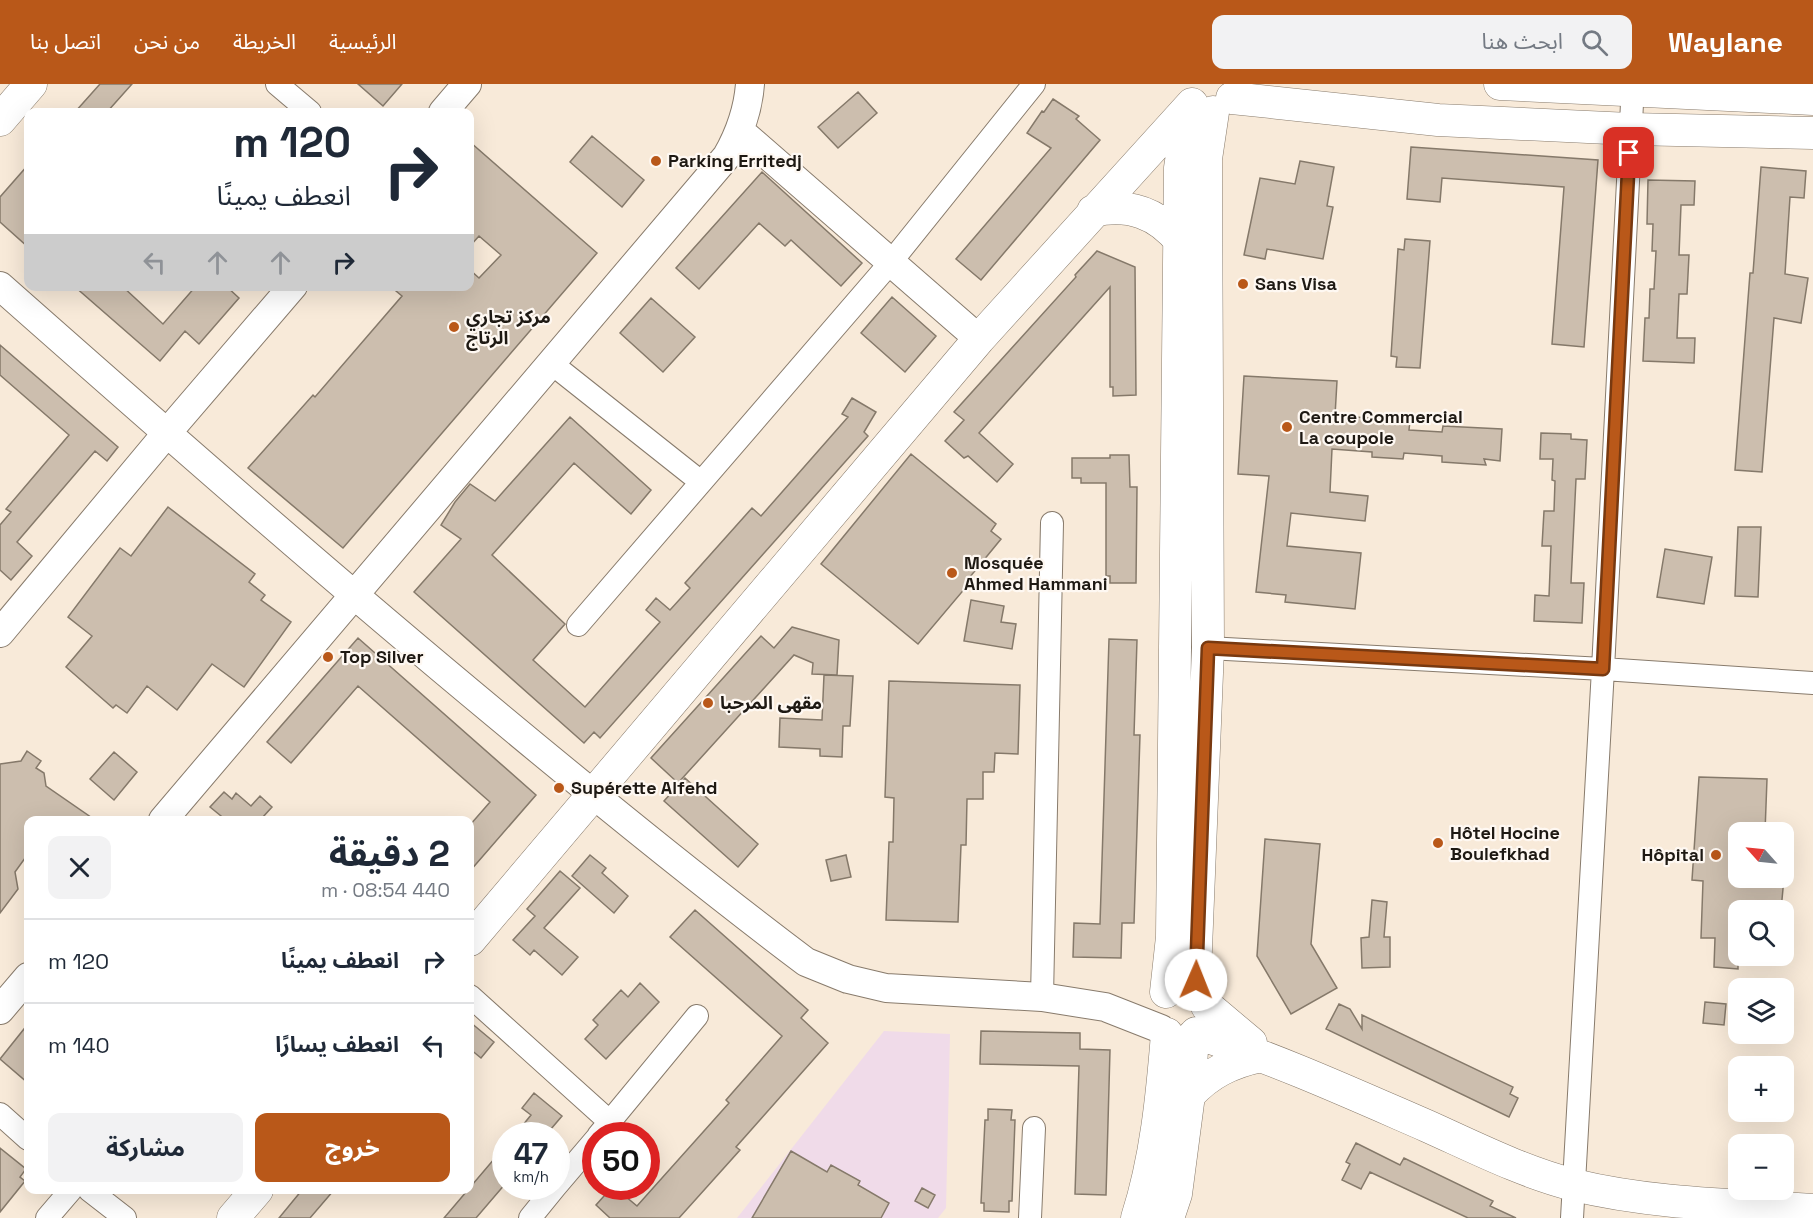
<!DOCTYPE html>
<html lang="ar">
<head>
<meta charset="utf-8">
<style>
	:root { --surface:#fff; --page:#f2f2f3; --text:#1f2937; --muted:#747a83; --line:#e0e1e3; --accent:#b95819 }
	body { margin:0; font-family:"Space Grotesk","Noto Sans Arabic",sans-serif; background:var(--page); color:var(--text); direction:rtl; height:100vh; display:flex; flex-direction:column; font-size:22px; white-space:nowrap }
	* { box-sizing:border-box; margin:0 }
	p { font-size:20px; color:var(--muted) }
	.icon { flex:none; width:33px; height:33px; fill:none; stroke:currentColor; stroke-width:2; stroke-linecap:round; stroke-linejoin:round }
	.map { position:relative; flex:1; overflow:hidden; direction:ltr }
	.drawer { position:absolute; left:24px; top:732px; width:450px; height:378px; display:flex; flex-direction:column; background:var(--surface); border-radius:12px; box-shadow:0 6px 24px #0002; direction:rtl }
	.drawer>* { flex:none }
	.banner { position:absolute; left:24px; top:24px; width:450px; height:183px; border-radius:12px; box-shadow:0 6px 24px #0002; direction:rtl; background:#fff; color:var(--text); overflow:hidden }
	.needle { width:39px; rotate:297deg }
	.fabs { position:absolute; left:1728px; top:738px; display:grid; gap:12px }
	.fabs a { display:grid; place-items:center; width:66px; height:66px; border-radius:12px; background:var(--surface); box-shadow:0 6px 24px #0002; font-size:30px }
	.speed { position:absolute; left:492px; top:1038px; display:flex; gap:12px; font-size:30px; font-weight:700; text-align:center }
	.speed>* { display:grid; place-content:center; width:78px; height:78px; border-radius:50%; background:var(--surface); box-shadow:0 6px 24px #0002; line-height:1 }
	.speed small { font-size:15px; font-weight:400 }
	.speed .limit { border:9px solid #d22; background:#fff; color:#111 }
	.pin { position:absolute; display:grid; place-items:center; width:51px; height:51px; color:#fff; margin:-26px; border-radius:12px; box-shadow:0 3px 9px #0006 }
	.me { position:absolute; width:66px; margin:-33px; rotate:1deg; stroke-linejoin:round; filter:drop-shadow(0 0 4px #0008) }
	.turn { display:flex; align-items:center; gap:21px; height:126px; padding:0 24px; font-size:27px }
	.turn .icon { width:78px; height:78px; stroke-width:2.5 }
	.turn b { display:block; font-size:42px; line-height:51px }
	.lanes { display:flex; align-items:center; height:57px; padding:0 24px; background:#0003; justify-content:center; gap:30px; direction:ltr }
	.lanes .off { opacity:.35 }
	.round { display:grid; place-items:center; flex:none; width:63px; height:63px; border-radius:12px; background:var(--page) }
	.summary { display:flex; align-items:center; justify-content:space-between; height:102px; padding:0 24px }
	h1 { font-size:36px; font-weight:700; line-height:45px }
	.primary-button { display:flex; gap:12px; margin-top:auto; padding:12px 24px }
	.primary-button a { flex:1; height:69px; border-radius:12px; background:var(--accent); color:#fff; font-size:24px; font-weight:700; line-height:69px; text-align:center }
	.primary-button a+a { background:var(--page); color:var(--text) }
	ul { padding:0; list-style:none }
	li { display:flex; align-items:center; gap:18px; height:84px; padding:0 24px; border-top:2px solid var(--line) }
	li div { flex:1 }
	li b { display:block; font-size:22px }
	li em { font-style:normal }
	header { display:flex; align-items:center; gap:36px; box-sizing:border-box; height:84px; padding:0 30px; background:var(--accent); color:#fff }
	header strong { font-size:28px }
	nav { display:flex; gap:33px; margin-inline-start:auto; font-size:21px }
	.search { width:420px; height:54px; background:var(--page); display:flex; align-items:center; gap:15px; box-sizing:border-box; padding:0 21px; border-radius:12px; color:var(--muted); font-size:22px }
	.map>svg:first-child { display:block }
	.education { fill:#f0dbe9 }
	.building { fill:#ccbeae; stroke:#85796a; stroke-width:1.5 }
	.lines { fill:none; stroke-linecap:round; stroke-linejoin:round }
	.minor-casing { stroke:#887b6c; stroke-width:24 }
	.tertiary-casing { stroke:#887b6c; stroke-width:30 }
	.secondary-casing { stroke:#887b6c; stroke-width:33 }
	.minor { stroke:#fff; stroke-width:22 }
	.tertiary { stroke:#fff; stroke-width:28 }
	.secondary { stroke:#fff; stroke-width:32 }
	.route-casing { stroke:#783910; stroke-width:15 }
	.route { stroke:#b95819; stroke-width:10 }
	.poi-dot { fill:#b95819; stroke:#fef8f2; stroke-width:2 }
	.labels { text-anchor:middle; stroke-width:4.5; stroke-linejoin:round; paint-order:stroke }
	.poi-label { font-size:18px; font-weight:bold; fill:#1e1913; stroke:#fef8f2; text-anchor:start }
</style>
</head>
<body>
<header>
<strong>Waylane</strong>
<div class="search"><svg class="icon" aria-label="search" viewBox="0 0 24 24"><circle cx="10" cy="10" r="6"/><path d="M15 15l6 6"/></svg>ابحث هنا</div>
<nav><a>الرئيسية</a><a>الخريطة</a><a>من نحن</a><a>اتصل بنا</a></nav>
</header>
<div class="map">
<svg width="1813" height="1134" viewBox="0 0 1813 1134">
	<rect width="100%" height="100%" fill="#f8ead9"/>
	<!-- education -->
	<path class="education" d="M884,947l66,3 -4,174 -8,10h-201z"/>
	<!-- building -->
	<path class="building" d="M100,0h32l-25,28h-32z
		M358,0h44l-19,22z
		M858,8l19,21 -39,35 -20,-21z
		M1053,15l26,17 -3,3 24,21 -119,140 -25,-21 95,-111 -24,-15 15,-22 2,1z
		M592,52l52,44 -22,27 -52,-45z
		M470,58l127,111 -254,295 -95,-80 65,-73 2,2 87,-101 -12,-10h80v-16l9,8 22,-23 -22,-19 -9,10z
		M1411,63l187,13 -14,187 -32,-3 12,-157 -122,-9 -2,24 -33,-3z
		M1300,77l34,6 -7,39 6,1 -10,52 -56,-10 -2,10 -21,-4 16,-77 35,6z
		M28,81v82l-28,-25v-25z
		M1761,83l45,4 -2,27 -14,-1 -5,77 23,4 -7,45 -27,-5 -12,154 -27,-2 15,-197h3z
		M762,88l100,91 -21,23 -50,-46 -6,6 -26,-23 -60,66 -23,-21z
		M1648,96l47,1 -1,24h-13l-2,50h10l-2,39h-8l-2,44h18l-1,25 -51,-2 2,-43h4l1,-29h4l2,-38h-4l1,-27h-6z
		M1405,155l25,2 -10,127 -24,-1 1,-10 -6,-1 7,-107 6,1z
		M1097,167l38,16 1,128 -23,1v-9h-3v-100l-131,146 34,31 -16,18 -29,-26 -4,2 -19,-17 19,-21 -10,-8 122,-135 -1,-2z
		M74,202h48l41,38 33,-38h30l13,12 -40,46 -14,-13 -25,30z
		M892,213l44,39 -31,36 -44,-39z
		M651,214l44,39 -32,35 -43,-39z
		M0,261l118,102 -11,14 -12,-10 -78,91 15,14 -21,24 -11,-10v-45l11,-13 -5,-3 63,-74 -69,-60z
		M1244,292l93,5 -2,35 75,4 -1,10 33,2 1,-6 59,3 -2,32 -16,-2 2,6 -44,-3v-6l-38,-3 -1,6 -31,-2v-5l-40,-3 -2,43 38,4 -3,25 -74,-8 -4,33 74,7 -6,56 -70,-7 1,-7 -30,-3 13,-116 -31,-2z
		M852,314l24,14 -12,20 4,4 -268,302 -6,-6 -10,11 -170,-151 47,-53 -20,-14 14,-23 15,-18 25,17 75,-84 81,73 -20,24 -57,-51 -82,92 73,69 -32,36 52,47 75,-85 -14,-12 10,-12 14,12 20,-22 -5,-5 67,-75 9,8 87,-99 -6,-3z
		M1541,349l30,1v5l16,1 -2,39h-9l-5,104h13l-2,40 -48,-2 1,-26 14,1 2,-50h-9l2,-35h10l1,-30 -3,-1 1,-21h-13z
		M911,370l85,70 -5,7 10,8 -32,39 3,2 -54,64 -97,-80z
		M1110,371h19l1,32h7l-1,96h-26v-7h-4v-93h-25v-5h-9v-20h38z
		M168,423l87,67 -6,8 16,13 -4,5 30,22 -47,65 -32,-23 -35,46 -30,-24 -20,27 -11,-8 -3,3 -47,-41 26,-31 -24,-19 52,-69 11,8z
		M1738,443h23l-3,70 -23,-1z
		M1665,465l47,8 -8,47 -47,-7z
		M971,516l33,6 -3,16 15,2 -4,25 -48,-8z
		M792,543l47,13 -2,35 -25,-1 1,-11 -19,-8 -116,128 -27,-25 110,-122 13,12z
		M358,554l178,157 -66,76v-46l20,-23 -132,-116 -67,77 -24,-21z
		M1109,555l28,1 -3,95h6l-6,188h-12l-1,35 -48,-1 1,-34 26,1z
		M824,591l29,1 -3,50h-7l-1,31 -22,-1v-7l-41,-2 1,-29 42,2z
		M889,597l131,4 -2,69 -23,-1 -1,19h-11v27h-16l-1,46h-5l-3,77 -72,-2 3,-78h4l1,-44 -9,-1z
		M27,667l14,10 -5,7 8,5 2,13 49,34h-67v34l-13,18 3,17 -18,24v-149l21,-3z
		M114,668l23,20 -23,28 -24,-21z
		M1699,693l68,2 -2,53h-27v46h46l-3,32h-43v59l-24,-2 1,-29h-14l2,-57 -11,-1z
		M685,694l73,66 -20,23 -74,-66z
		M224,708l8,7 4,-6 15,13 9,-10 12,11 -9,10 4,3h-41l-16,-13z
		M1265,755l55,5 -9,100 26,44 -46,26 -34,-58z
		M590,771l16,13 -4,5 26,23 -14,17 -42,-37z
		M846,771l5,22 -20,4 -5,-21z
		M560,787l20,17 -36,40 34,29 -16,18 -28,-25 -4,5 -17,-15 22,-24 -8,-7z
		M1372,816l15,2 -3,35h6v30l-28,1 -1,-30 8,-1z
		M695,826l113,100 -7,8 27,25 -92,104 4,3 -61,68h-69l-14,-13 17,-19 24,20 92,-103 -3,-3 56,-64 -112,-99z
		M640,899l19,19 -53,57 -21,-20 13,-14 -5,-5 28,-30 7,7z
		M1705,918l21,2 -2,21 -21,-2z
		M1339,920l11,5 12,20v-14l151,72 -3,7 8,4 -9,19 -183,-88z
		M470,938l24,20 -13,16 -11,-9z
		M28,940v59l-28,-24z
		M981,947l99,2v16l30,1 -4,145 -31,-1 4,-128 -99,-2z
		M534,1009l28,23 -17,20h-31l17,-21 -9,-7z
		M988,1025l24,1 -1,10h4l-3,81h-3v11l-25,-1v-8h-3l4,-83h3z
		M1356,1059l44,22 4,-7 89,43 -3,5 26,12h-48l-98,-46 -9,17 -19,-9 8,-16 -4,-2z
		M506,1061v38l-30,35h-32z
		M0,1064l26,21 -6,8 5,4 -25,31z
		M791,1067l36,21 4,-7 29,16 -2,4 31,18 -8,15h-129z
		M922,1104l13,7 -7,13 -13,-7z
		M302,1106h32l-24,28h-31z"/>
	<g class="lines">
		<defs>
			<path id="minor" d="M277,0l33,28
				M551,279l150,119
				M578,541l313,-363 143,-178
				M1208,564l395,21 210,14
				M470,912l140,126
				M1042,913l10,-474
				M0,1030l28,25
				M598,1052l99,-120
				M556,1102l40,-47
				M89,1106l36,28
				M47,1134l24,-28
				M530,1134l26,-32
				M1030,1134l4,-90
				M1572,1134l31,-549 30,-585"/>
			<path id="tertiary" d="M443,28l24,-28
				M740,47l239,208
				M0,202c164,145 328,289 497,429 101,84 204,168 309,247l42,17 38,9 156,9 63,10 56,22
				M0,549l166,-199 127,-148
				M163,736l564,-664c13,-23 21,-45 23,-72
				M0,926l28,-33"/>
			<path id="secondary" d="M1500,0l313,15
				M1232,14l206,22 192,9 183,4
				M0,36l31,-36
				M1093,127c36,-8 65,2 88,31
				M470,856l509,-601 213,-235
				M1166,908l6,-55 8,-769 3,-20 11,-41
				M1198,908l-3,-18 13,-326 -2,-489 7,-47
				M1207,922l44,37
				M1196,949c80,26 155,60 231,93 49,22 96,46 147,59 78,19 160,20 239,25
				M1189,1011c20,-22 43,-33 72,-39
				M233,1134l24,-28
				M1137,1134c19,-59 25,-122 30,-184
				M1168,1134l8,-24 13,-99 4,-59"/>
		</defs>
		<!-- minor casing -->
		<use href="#minor" class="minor-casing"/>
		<!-- tertiary casing -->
		<use href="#tertiary" class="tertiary-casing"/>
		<!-- secondary casing -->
		<use href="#secondary" class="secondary-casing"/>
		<!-- minor -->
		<use href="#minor" class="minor"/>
		<!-- tertiary -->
		<use href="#tertiary" class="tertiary"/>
		<!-- secondary -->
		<use href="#secondary" class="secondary"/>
	</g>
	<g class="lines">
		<defs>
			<path id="route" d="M1196,896l12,-332 395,21 26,-516"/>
		</defs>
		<!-- route casing -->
		<use href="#route" class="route-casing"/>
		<!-- route -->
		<use href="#route" class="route"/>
	</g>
	<!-- markers -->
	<g class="poi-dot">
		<circle cx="656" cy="77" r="6"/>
		<circle cx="1243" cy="200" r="6"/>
		<circle cx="454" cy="243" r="6"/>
		<circle cx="1287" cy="343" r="6"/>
		<circle cx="952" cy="489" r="6"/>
		<circle cx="328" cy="573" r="6"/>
		<circle cx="708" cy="619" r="6"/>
		<circle cx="559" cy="704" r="6"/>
		<circle cx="1438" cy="759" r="6"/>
		<circle cx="1716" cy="771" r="6"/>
	</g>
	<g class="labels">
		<!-- poi labels -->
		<g class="poi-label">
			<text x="668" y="83">Parking Erritedj</text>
			<text x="1255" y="206">Sans Visa</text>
			<text x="466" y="239">مركز تجاري<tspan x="466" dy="21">الرتاج</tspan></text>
			<text x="1299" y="339">Centre Commercial<tspan x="1299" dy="21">La coupole</tspan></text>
			<text x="964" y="485">Mosquée<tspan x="964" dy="21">Ahmed Hammani</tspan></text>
			<text x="340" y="579">Top Silver</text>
			<text x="720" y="625">مقهى المرحبا</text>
			<text x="571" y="710">Supérette Alfehd</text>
			<text x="1450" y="755">Hôtel Hocine<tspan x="1450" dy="21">Boulefkhad</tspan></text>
			<text x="1704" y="777" text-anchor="end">Hôpital</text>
		</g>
	</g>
</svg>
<div class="fabs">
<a><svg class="needle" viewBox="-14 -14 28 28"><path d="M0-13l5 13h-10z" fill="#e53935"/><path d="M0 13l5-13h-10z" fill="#747a83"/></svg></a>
<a><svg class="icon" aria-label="search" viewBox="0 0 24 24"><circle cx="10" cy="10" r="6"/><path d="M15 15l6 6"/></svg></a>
<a><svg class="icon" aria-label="layers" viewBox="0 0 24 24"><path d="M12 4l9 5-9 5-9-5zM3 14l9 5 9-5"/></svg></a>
<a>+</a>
<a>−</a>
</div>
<div class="speed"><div>47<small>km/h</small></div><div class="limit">50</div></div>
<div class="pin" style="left:1629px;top:69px;background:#d93025"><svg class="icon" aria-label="arrive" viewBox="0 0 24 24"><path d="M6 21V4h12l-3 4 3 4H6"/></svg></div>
<svg class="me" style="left:1196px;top:896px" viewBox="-20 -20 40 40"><circle r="19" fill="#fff"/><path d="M0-13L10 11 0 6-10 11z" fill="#b95819"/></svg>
<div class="banner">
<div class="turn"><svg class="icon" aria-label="right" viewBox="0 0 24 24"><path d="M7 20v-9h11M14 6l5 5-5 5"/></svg><div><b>120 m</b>انعطف يمينًا</div></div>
<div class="lanes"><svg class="icon off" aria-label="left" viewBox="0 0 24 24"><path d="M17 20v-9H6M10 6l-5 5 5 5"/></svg><svg class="icon off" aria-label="ahead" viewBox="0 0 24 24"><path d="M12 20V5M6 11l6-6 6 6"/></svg><svg class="icon off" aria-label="ahead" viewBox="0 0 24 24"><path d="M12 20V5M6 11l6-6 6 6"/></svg><svg class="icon" aria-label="right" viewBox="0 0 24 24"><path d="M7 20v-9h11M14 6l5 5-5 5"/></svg></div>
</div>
<section class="drawer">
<div class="summary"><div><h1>2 دقيقة</h1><p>440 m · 08:54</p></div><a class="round"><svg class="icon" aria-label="close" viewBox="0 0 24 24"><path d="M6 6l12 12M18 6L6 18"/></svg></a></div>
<ul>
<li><svg class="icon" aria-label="right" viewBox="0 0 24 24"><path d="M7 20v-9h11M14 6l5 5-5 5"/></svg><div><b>انعطف يمينًا</b></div><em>120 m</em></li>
<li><svg class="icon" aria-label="left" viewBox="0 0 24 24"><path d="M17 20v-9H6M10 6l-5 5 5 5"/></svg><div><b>انعطف يسارًا</b></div><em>140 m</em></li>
</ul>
<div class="primary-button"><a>خروج</a><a>مشاركة</a></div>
</section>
</div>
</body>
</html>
